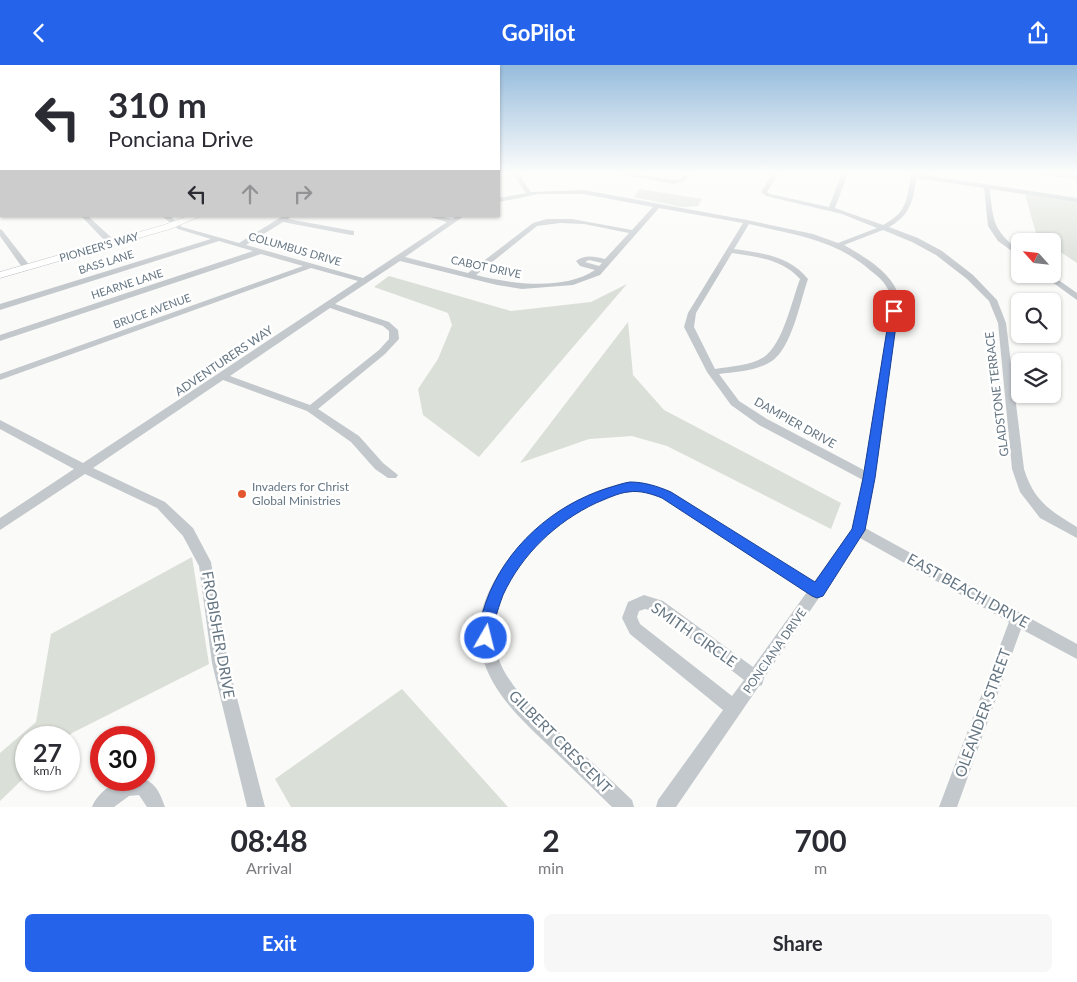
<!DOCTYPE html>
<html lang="en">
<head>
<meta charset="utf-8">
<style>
	:root { --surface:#fff; --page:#f7f7f7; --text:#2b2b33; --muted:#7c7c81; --accent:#2563eb }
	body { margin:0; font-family:Lato,sans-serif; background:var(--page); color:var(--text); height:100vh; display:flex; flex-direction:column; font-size:19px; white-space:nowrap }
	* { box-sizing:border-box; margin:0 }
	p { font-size:16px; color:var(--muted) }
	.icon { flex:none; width:28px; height:28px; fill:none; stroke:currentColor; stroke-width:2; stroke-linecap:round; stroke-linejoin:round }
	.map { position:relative; height:742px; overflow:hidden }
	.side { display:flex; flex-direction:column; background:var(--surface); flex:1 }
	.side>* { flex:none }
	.banner { position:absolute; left:0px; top:0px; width:500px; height:152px; box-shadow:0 1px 4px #0004; background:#fff; color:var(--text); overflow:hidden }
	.needle { width:32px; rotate:297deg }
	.buttons { position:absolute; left:1011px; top:168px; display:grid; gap:10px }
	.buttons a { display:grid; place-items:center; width:50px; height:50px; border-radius:8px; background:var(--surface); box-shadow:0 1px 4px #0004; font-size:25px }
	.speed { position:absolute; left:15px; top:661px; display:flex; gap:10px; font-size:25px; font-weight:700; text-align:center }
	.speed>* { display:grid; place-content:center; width:65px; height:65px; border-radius:50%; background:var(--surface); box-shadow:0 1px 4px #0004; line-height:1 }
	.speed small { font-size:12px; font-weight:400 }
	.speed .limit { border:8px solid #d22; background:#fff; color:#111 }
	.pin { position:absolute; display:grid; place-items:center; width:42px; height:42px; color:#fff; margin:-21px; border-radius:10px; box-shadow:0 2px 8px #0006 }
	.me { position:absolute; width:55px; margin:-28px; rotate:8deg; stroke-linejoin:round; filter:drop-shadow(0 0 4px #0008) }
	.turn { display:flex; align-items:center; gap:18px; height:105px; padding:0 25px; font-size:22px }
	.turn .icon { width:65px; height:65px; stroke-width:2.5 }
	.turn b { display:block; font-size:35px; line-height:42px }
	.lanes { display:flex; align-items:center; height:48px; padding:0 25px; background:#0003; justify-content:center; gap:25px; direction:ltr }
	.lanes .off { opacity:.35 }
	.eta { display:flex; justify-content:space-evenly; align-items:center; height:85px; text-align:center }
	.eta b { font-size:30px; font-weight:700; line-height:35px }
	.action { display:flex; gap:10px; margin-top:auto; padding:10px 25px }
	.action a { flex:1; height:58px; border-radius:8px; background:var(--accent); color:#fff; font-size:20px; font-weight:700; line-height:58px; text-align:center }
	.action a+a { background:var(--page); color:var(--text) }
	header { display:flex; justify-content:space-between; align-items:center; height:65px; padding:0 25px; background:var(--accent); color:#fff; font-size:22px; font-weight:700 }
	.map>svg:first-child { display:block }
	.green { fill:#dadfd7 }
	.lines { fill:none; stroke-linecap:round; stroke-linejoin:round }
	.major-casing { stroke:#b5babe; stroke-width:1 }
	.minor { fill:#c3c8cc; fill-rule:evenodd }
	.major { fill:#fff; fill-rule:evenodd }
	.route { fill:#2563eb; stroke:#184099 }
	.poi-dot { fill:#e4572e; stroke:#fff; stroke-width:2 }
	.labels { text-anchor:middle; stroke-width:5; stroke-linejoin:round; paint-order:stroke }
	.far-street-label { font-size:11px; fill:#657683; stroke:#fff }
	.street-label { font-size:12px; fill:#657683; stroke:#fff }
	.poi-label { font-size:12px; fill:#657683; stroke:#fff; text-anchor:start }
	.near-street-label { font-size:15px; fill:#657683; stroke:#fff }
</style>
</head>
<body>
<header><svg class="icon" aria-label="back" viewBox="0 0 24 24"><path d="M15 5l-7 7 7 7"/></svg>GoPilot<svg class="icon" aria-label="share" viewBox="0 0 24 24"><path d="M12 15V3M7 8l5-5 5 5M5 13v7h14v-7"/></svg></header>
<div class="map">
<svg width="1077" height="742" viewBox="0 0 1077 742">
	<rect width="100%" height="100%" fill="#fafaf8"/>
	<!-- green -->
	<path class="green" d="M640,124l62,10 -4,7 -16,1 -48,-10z
		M1025,129l52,8v61l-24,-16 -1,-6h-9l-6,-4z
		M389,211l122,35 80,-9 36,-18 -148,173 -56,-42 -5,-26 20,-30 14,-34 -4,-12 -74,-26z
		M628,257l5,53 31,35 177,93 -10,26 -164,-83 -35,-10 -43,3 -69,24z
		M192,492l17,107 -137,69 -5,4h-41v39l-26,25v-48l36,-31 15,-88z
		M402,624l106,118h-217l-16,-28z"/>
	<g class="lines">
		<defs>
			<path id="major" d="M188,151h13l-31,13 -170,49v-6l164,-47z"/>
		</defs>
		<!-- major casing -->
		<use href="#major" class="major-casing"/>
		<!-- minor -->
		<path class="minor" d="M514,108h6l1,5 10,14 53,-2 163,30 66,14 25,9 39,-15 -35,-14 -76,-18 -5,-4 12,-19h6l-12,19 3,2 59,13 13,-34h6l-13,35 48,17c25,-13 24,-27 28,-52l166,25v4l-87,-13c3,33 3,41 30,62v6l-22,-16 -10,-15 -4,-38 -68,-10c-2,23 -7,38 -27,49l29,11 24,13 31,24 24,25 9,23 18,146c10,32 25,41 53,58v11l-37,-20 -20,-26 -8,-23 -14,-146 -9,-22 -22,-22 -31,-24 -24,-13 -29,-12 -39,15c19,11 44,25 53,46 2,6 1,14 1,20l-23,167 -10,50 212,116v15l-56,-30 -64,178h-18l70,-185 -149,-84 -96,140 -2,7 -3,1 -83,121h-20l2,-7 65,-90 -93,-76 -8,-16 6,-16 16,-7 19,6 90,66 54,-75 -145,-94c-10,-4 -19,-7 -30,-6 -65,3 -157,97 -134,165 11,33 43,57 67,81 23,20 45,41 67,62l2,7h-22c-20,-19 -40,-39 -60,-58 -29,-28 -59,-54 -70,-93 -22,-76 79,-165 148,-174 14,-1 28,5 40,10l144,90 38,-53 11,-49 -104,-55 -28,-20 -24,-33 -23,-45 4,-14 55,-90 -84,-15 -59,67 -27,10 -51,4 -25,-4 -97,-24 -65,43 54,18 9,8 1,9 -14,15 -67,55 41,27 24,27 15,12 -2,3h-8l-13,-9 -24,-27 -44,-31 -84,-31 -130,88 72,34 28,26 18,34 17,101 37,144h-18l-35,-144 -13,-97 -16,-30 -26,-28 -72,-34 -85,56v-12l74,-49 -74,-40v-9l83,43 275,-182 -47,-13 -311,112v-6l303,-108 -42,-12 -261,87v-6l253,-84 -34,-10 -219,69v-6l211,-65 -33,-10 -16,-13h8l12,11 57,16 44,-27h8l-3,3 66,12v4h-3l-68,-13 -37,23 117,33 84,-56 -20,-6h13l12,3 4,-3h8l-59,41 63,16 65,-50 14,-4h25l60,11 21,-23 -69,-13h-45l-40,8v-4l27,-5 -11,-15zM560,158l24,1 45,9 -24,26c-11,-2 -19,-5 -29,2l4,5 15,4c-31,21 -85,14 -119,5l61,-49zM749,159c45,11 86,15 122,47 7,5 15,12 18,21 2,5 0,13 1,19l-26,159 -97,-51 -28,-18 -20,-27c17,-2 38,-3 53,-13 20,-14 28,-59 36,-82 -18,-23 -46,-26 -74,-30zM732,188c25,4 51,6 68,26 -8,21 -17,65 -36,78 -14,9 -33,9 -49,12l-21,-42 2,-14zM589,195l13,3 -3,3 -14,-4zM330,243l53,18 6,5v8l-10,11 -69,55 -80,-29zM645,544l9,2 90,69 -12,16 -92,-72 -3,-7 2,-6z
			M613,108h12l49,7 6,-1 7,-6h6l-9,8 -10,3z
			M1039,108l38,2v4l-35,-4z
			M81,151h7l27,25v4h-6z
			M0,164l2,1 28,36v4h-6l-24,-34z
			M1041,209h9l27,19v7z
			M144,714c13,5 16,15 21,28h-18l-8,-12 -10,1 -15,11h-22c4,-11 18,-24 31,-27 6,-1 14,0 21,0z"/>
		<!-- major -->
		<use href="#major" class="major"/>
	</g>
	<!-- sky -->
	<linearGradient id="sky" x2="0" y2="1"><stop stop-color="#96bcdc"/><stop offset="0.51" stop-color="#fdfdfc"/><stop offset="1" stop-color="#fdfdfc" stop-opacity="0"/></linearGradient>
	<rect width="1077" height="211" fill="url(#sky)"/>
	<!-- route -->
	<path class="route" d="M894,243l4,3 -23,167 -10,52 -42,66 -6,2 -5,-2 -150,-98c-10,-4 -22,-8 -34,-6 -10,1 -22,7 -32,11 -40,19 -74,51 -93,92 -3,8 -6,17 -8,25 -2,8 0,15 -3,23l-6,2 -5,-2c-6,-13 1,-28 5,-41 19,-54 67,-97 122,-114 7,-2 15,-5 22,-6 14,0 27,4 41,10l144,90 37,-53 11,-51 27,-167z"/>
	<!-- markers -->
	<circle class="poi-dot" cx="242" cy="429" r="5"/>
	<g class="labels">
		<!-- far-street labels -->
		<g class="far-street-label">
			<text transform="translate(99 182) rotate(-16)" y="4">PIONEER'S WAY</text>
			<text transform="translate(295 184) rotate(16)" y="4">COLUMBUS DRIVE</text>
			<text transform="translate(106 197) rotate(-17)" y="4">BASS LANE</text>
			<text transform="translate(486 202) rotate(12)" y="4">CABOT DRIVE</text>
			<text transform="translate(127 219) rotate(-18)" y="4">HEARNE LANE</text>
			<text transform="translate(152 246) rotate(-20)" y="4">BRUCE AVENUE</text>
		</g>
		<!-- street labels -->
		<g class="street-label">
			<text transform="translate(224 296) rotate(-34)" y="4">ADVENTURERS WAY</text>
			<text transform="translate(997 329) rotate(-97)" y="4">GLADSTONE TERRACE</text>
			<text transform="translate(795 358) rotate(29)" y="4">DAMPIER DRIVE</text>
			<text transform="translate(775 586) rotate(-55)" y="4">PONCIANA DRIVE</text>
		</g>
		<!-- poi labels -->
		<g class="poi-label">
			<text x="252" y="426">Invaders for Christ<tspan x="252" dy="14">Global Ministries</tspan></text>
		</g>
		<!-- near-street labels -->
		<g class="near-street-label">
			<text transform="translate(968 526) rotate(29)" y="5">EAST BEACH DRIVE</text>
			<text transform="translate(218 570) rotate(80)" y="5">FROBISHER DRIVE</text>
			<text transform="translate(694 570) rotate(35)" y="5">SMITH CIRCLE</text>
			<text transform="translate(983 648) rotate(-70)" y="5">OLEANDER STREET</text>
			<text transform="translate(560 677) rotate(45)" y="5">GILBERT CRESCENT</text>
		</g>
	</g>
</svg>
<div class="buttons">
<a><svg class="needle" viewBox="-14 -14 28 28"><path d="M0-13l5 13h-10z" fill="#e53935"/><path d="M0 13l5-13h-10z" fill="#7c7c81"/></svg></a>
<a><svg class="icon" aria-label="search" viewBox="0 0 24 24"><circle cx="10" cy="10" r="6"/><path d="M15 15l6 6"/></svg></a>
<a><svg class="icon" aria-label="layers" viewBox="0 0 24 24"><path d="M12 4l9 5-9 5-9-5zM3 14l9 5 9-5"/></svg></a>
</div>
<div class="speed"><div>27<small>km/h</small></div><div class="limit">30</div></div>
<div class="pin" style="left:894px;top:246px;background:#d93025"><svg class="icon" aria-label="arrive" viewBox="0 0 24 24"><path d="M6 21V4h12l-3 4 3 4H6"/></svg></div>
<svg class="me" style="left:486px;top:573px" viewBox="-20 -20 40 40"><circle r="17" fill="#2563eb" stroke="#fff" stroke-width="3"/><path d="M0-11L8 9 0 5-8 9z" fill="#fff"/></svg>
<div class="banner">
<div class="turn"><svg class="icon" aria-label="left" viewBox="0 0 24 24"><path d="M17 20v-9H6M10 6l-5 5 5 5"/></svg><div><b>310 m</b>Ponciana Drive</div></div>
<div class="lanes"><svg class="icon" aria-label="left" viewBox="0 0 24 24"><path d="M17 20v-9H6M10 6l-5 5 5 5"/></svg><svg class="icon off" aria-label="ahead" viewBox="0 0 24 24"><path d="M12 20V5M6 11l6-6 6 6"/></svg><svg class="icon off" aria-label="right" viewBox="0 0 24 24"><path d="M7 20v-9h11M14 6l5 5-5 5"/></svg></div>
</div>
</div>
<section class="side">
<div class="eta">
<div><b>08:48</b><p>Arrival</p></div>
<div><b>2</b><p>min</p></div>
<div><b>700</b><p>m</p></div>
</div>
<div class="action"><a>Exit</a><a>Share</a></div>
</section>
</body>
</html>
